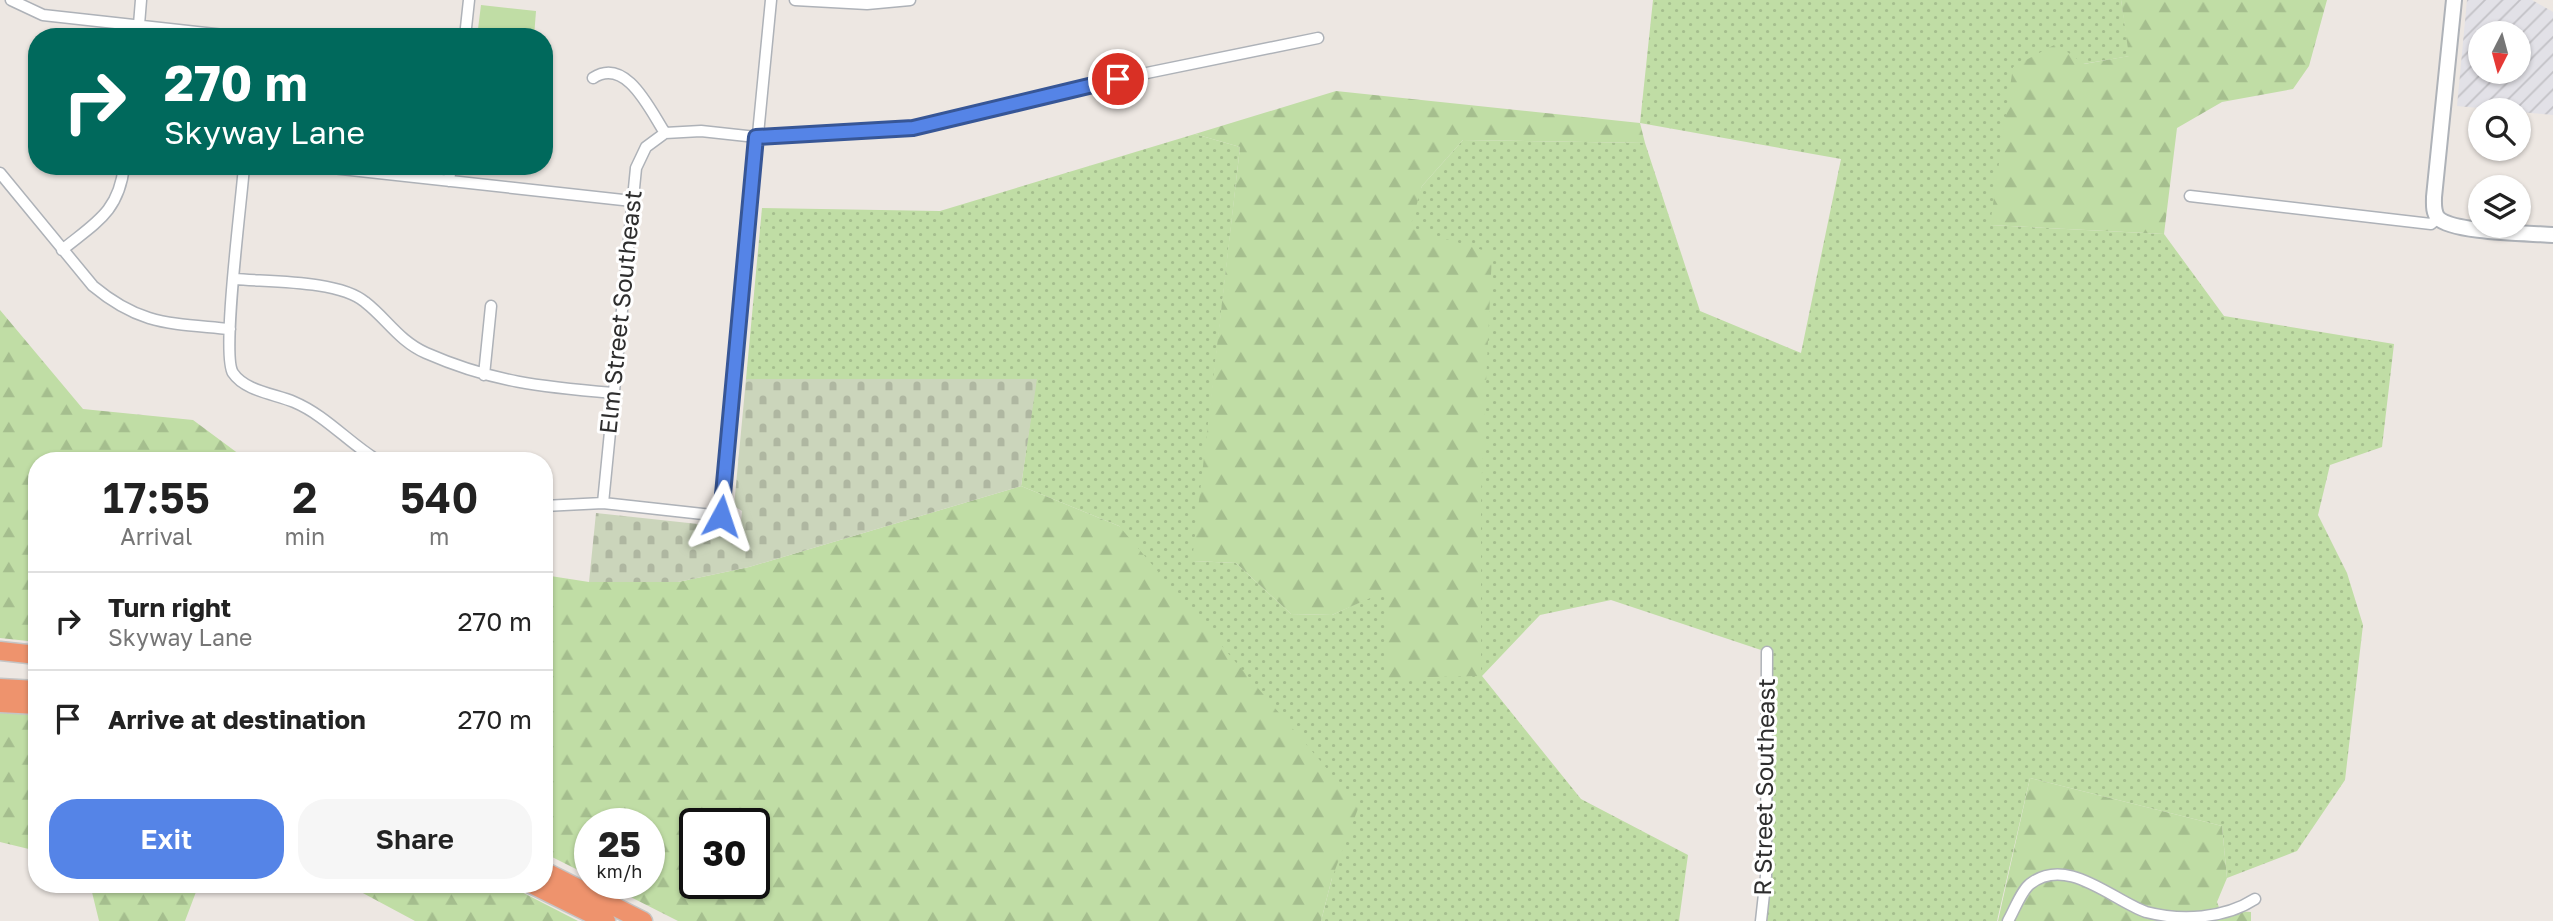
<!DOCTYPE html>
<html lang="en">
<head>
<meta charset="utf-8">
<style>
	:root { --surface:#fff; --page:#f6f6f6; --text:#222; --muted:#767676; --line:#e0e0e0; --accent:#5584e7 }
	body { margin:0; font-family:"Golos Text",sans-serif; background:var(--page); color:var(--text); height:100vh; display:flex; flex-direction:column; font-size:26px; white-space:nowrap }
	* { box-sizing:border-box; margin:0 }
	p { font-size:23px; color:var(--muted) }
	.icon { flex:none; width:38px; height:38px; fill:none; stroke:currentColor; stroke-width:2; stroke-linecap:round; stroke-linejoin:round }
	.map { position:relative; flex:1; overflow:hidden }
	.side { position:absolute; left:28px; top:452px; width:525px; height:441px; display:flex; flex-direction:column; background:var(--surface); border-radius:28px; box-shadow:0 2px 5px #0004 }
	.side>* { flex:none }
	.hud { position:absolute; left:28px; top:28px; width:525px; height:147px; border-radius:28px; box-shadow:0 2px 5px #0004; background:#00695c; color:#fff; overflow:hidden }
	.needle { width:46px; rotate:186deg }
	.fabs { position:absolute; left:2468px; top:21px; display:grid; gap:14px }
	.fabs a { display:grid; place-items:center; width:63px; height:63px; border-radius:50%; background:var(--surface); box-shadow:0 2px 5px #0004; font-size:35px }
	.speed { position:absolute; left:574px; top:808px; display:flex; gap:14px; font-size:35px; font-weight:700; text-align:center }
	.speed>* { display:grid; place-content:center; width:91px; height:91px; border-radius:50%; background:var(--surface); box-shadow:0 2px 5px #0004; line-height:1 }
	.speed small { font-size:18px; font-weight:400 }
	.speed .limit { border:4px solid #111; border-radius:10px; background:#fff; color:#111 }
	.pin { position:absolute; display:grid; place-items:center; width:60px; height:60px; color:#fff; margin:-30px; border:4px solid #fff; border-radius:50%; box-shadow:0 2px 7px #0007 }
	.me { position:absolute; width:77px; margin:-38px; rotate:5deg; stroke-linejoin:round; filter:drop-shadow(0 0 5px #0008) }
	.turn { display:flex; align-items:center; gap:24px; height:147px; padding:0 21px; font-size:32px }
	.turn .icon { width:91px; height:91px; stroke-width:2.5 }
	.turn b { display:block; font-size:49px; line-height:60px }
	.eta { display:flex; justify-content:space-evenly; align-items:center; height:119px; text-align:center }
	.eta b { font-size:42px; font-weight:600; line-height:49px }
	.primary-button { display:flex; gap:14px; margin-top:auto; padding:14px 21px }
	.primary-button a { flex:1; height:80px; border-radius:28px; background:var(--accent); color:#fff; font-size:28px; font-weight:600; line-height:80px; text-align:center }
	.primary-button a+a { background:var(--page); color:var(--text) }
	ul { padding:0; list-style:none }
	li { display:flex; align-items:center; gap:21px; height:98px; padding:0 21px; border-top:2px solid var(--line) }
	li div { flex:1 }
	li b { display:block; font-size:26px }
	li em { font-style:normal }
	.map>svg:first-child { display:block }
	.industrial { fill:url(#industrial-furrows); fill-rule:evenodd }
	.grass { fill:url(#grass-dots) }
	.forest { fill:url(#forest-firs); fill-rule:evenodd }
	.cemetery { fill:url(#cemetery-stones) }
	.park { fill:#c0dda5 }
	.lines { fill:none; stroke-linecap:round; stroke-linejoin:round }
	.street-casing { stroke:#aeb2b8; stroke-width:13 }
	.secondary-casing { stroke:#aeb2b8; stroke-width:18 }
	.highway-casing { stroke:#c4c4c4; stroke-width:21 }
	.street { stroke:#fff; stroke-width:10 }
	.secondary { stroke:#fff; stroke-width:14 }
	.highway { stroke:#ee936d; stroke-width:18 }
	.route-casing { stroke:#375696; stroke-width:18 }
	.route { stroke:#5584e7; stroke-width:12 }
	.labels { text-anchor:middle; stroke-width:6; stroke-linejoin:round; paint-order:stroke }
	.street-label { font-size:24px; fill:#2e2e2e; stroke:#fff }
</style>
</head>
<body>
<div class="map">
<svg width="2553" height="921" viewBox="0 0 2553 921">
	<defs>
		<pattern id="industrial-furrows" width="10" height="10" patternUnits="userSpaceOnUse" patternTransform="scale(1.75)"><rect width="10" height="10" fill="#e2e1e7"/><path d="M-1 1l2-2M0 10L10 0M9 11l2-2" fill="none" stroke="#c2c1c6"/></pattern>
		<pattern id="grass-dots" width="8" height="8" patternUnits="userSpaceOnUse" patternTransform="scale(1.75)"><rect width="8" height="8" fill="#c0dda5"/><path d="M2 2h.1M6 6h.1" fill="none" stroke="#a5be8e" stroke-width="1.8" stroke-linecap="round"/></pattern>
		<pattern id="forest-firs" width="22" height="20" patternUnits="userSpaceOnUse" patternTransform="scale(1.75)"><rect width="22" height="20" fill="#c0dda5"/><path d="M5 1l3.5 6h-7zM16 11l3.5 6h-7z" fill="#a5be8e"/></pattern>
		<pattern id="cemetery-stones" width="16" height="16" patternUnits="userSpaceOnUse" patternTransform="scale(1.75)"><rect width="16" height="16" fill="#cbd5bb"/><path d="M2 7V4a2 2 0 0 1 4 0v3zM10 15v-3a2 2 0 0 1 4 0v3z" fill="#afb7a1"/></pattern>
	</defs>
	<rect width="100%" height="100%" fill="#ede7e2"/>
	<!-- industrial -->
	<path class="industrial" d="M2467,0h65l21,12v103l-96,-9zM2480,33h38v39h-38z"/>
	<!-- grass -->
	<path class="grass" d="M1653,0h468l9,56 -47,8 -93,161 174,9 60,82 170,28 -12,103 -52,18 -12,50 29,58 16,52 -18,155 -48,71 -70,27 -5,-52 -192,-48 -33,143h-236l6,-269 -156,-52 -71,15 -58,61 99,123 107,56 -9,66h-358l11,-43 -213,-352 -98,-40 15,-107h-290l16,-171 178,3 255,-77 45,13 -47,414 43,2 55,51 41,1 54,-25 95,85v-182l-76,-264 17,-43 41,-46 182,3 55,168 101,42 40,-194 -201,-36z"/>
	<!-- forest -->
	<path class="forest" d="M2121,0h206l-18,66 -16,23 -71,13 -45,26 -13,106 -174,-9 23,-158 43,-23 28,20 45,-8z
		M1336,91l304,32 5,20 -182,-3 -41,46 -12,42 82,25 -11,240v183l-97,2 2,-87 -54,24 -41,-1 -55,-51 -44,-2 48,-414 -45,-13z
		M0,310l83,99 110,11 54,40h-210v182l-37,-4z
		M1021,486l98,40 240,280 -27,72 -11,43h-643l-73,-37h44v-60h-59v52l-46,-23v-278l45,7h89l71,-15zM695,824h59v60h-59z
		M0,710l37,6v135l-37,-9z
		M2030,778l192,48 5,52 -10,24 3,8 31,2v9h-253z
		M90,884h109l-14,37h-86z
		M346,884h160l72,37h-163z"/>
	<!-- cemetery -->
	<path class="cemetery" d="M746,379h291l-16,107 -272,81 -71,15h-89l7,-69 139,15 6,-6 1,-11 -8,-5z"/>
	<!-- park -->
	<path class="park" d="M481,5l55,6 -2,26h-57z"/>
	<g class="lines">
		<defs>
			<path id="street" d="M11,0l32,15 199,22
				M795,0l72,4 43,-4
				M138,37l3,-37
				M465,37l4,-37
				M593,78c33,-22 57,32 72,55
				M244,166c-2,32 -23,189 -11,207 12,18 42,21 61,29 31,13 55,41 83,58
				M314,166l318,35
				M0,173l93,113c48,40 78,37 137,43
				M449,181l2,-15
				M2190,196l241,28 7,-6
				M62,250c33,-27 57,-38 62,-84
				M235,279c34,3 104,1 130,23 22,17 34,39 61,51 66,29 116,34 187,40
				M484,375l7,-69
				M603,503l33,-335 10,-21 19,-14 36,-2 55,6 157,-9 180,-44 225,-46
				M544,506l59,-3 118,13 50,-516
				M1761,921l5,-45 1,-224
				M2008,921c6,-10 13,-30 22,-37 37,-29 82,16 116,28 35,9 78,7 109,-13"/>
			<path id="secondary" d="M2454,0l-20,197c0,7 -1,15 4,21 15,15 92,15 115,17"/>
			<path id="highway" d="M0,651l37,4
				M0,688l37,2
				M0,703l37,2
				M544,871l99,50
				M531,884l75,37"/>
		</defs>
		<!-- street casing -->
		<use href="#street" class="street-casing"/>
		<!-- secondary casing -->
		<use href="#secondary" class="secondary-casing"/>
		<!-- highway casing -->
		<use href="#highway" class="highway-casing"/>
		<!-- street -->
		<use href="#street" class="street"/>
		<!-- secondary -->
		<use href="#secondary" class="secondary"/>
		<!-- highway -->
		<use href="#highway" class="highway"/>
	</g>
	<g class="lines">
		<defs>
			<path id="route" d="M721,516l35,-379 157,-9 205,-49"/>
		</defs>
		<!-- route casing -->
		<use href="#route" class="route-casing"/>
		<!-- route -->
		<use href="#route" class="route"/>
	</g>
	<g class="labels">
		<!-- street labels -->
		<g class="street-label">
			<text transform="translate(621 312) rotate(-84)" y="8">Elm Street Southeast</text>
			<text transform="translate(1765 787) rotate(-89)" y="8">R Street Southeast</text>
		</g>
	</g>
</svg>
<div class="fabs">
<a><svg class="needle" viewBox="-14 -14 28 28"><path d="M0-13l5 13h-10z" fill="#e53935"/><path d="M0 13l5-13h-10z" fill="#767676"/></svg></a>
<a><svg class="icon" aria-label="search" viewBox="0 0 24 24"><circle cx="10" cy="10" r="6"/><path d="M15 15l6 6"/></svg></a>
<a><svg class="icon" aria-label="layers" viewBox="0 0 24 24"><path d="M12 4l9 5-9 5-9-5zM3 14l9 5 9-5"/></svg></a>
</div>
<div class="speed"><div>25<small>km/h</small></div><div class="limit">30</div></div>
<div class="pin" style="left:1118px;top:79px;background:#d93025"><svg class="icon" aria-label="arrive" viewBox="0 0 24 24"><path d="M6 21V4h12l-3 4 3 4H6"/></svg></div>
<svg class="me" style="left:721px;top:516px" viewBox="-20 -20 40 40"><path d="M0-17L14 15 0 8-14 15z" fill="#5584e7" stroke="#fff" stroke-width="4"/></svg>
<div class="hud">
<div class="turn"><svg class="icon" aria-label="right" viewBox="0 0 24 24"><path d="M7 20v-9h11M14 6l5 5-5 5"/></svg><div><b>270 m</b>Skyway Lane</div></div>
</div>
<section class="side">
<div class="eta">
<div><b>17:55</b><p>Arrival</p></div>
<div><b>2</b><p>min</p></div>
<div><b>540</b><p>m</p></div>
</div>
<ul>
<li><svg class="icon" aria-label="right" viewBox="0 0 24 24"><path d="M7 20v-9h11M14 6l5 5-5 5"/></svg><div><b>Turn right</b><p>Skyway Lane</p></div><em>270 m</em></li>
<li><svg class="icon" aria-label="arrive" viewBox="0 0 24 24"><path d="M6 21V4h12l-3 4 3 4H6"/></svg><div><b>Arrive at destination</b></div><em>270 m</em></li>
</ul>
<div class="primary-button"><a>Exit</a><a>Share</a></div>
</section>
</div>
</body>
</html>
